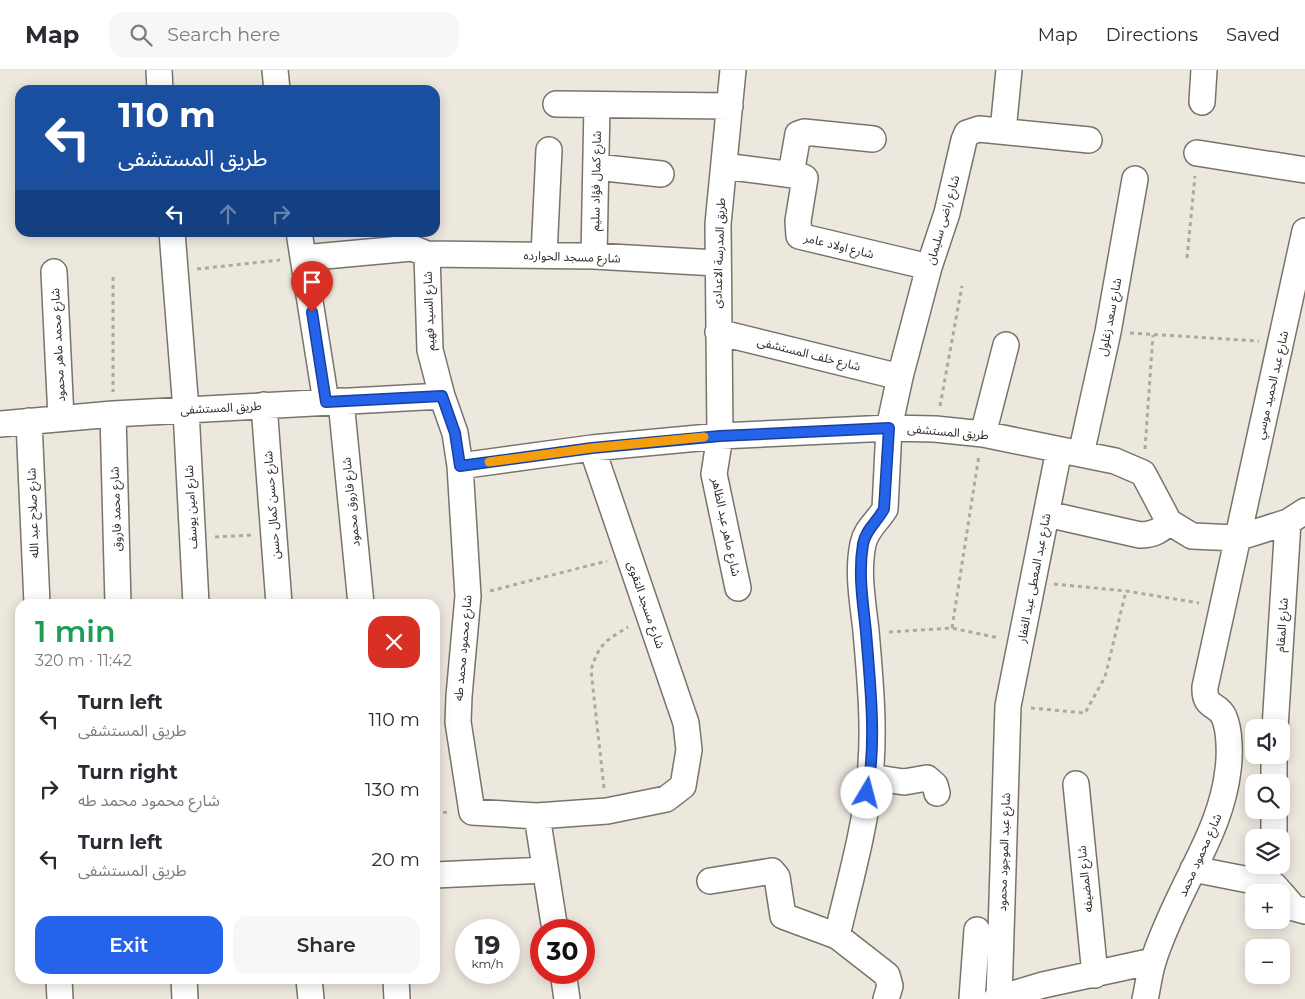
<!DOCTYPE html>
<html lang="en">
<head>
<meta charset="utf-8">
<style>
	:root { --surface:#fff; --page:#f7f7f7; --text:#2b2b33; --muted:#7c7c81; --line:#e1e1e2; --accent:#2563eb }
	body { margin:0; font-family:Montserrat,"Noto Sans Arabic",sans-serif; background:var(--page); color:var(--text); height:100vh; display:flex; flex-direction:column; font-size:19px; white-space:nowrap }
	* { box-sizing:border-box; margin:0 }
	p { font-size:16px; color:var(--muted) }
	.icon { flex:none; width:28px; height:28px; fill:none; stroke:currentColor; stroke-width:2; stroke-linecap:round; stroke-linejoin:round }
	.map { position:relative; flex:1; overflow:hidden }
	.drawer { position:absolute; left:15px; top:529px; width:425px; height:385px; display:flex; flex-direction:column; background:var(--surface); border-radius:15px; box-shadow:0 2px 12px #0003 }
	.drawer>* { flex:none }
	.hud { position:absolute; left:15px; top:15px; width:425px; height:152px; border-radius:15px; box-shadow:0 2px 12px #0003; background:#1a4fa0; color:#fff; overflow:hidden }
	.controls { position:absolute; left:1245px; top:649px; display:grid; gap:10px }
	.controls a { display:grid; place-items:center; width:45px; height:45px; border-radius:10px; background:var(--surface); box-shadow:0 2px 12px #0003; font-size:25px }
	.speed { position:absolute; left:455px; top:849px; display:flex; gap:10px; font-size:25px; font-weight:700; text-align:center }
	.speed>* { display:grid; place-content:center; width:65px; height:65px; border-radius:50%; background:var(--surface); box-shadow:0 2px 12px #0003; line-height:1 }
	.speed small { font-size:12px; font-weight:400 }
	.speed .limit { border:8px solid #d22; background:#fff; color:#111 }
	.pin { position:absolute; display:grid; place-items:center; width:42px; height:42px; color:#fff; margin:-51px -21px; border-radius:50% 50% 50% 0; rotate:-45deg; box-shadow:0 0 5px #0007 }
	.pin .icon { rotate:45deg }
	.me { position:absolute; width:55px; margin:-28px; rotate:8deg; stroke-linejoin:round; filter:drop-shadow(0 0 4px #0008) }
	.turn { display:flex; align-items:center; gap:18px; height:105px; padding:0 20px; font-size:22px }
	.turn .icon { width:65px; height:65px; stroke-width:2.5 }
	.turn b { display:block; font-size:35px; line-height:42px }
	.lanes { display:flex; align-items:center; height:48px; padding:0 20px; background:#0003; justify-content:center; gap:25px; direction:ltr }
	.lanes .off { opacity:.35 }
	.round { display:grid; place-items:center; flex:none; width:52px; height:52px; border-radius:15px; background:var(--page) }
	.overview { display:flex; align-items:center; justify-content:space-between; height:85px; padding:0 20px }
	h1 { font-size:30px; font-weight:600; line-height:38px; color:#1e9e55 }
	.button { display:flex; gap:10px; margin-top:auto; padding:10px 20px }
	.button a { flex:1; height:58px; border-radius:15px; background:var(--accent); color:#fff; font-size:20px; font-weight:600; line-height:58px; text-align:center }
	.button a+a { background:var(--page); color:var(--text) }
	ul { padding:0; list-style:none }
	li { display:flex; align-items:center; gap:15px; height:70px; padding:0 20px }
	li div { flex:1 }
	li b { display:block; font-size:19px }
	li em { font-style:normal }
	header { display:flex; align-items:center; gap:30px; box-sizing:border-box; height:70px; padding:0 25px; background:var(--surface); border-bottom:1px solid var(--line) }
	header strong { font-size:24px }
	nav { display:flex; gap:28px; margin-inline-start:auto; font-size:18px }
	.search { width:350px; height:45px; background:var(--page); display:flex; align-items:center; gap:12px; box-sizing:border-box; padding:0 18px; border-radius:15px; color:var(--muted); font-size:19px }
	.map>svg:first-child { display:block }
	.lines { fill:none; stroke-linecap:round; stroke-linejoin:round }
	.street-casing { stroke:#78746b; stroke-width:28 }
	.path { stroke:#ada9a1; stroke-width:3; stroke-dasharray:4 4; stroke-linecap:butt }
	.street { stroke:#fff; stroke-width:25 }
	.route-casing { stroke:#184099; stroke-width:12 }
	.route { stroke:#2563eb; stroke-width:9 }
	.slow { stroke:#f59e0b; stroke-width:9 }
	.labels { text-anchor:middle; stroke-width:5; stroke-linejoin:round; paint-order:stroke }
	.street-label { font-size:12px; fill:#2d2b27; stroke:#fff }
</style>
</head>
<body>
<header>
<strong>Map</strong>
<div class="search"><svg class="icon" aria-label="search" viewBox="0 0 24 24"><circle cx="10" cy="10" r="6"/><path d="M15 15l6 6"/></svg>Search here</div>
<nav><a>Map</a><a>Directions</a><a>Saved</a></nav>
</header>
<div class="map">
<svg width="1305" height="929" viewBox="0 0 1305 929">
	<rect width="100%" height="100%" fill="#ede8de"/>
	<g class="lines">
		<defs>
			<path id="street" d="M159,0l1,20
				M275,0l2,20
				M733,0l-15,154 2,212 -6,38 24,114
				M1202,32l2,-32
				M556,34l174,2
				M1003,61l6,-61
				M1197,83l108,17
				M724,96l77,10 4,2 -7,43 1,15 130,31
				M596,97l65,7
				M791,104l7,-40 6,-2 69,7
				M172,162l14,178 10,194
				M299,162l27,170
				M427,184l3,96 12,46 13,37 5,33 8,130 -9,100 -1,26 14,90 65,4 70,-5 59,-12 17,-13 6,-36 -3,-27 -94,-275
				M544,185l5,-105
				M594,186l3,-151
				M303,188l109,-10 15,6 167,2 122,7
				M54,202l7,146
				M718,262l182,45
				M341,331l20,203
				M264,335l15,199
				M113,344l5,190
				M29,351l8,183
				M0,354l113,-10 329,-18
				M983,364l23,-89
				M1081,384l27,-122 27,-153
				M460,396l132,-18 128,-12 169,-8 46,1 48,5 132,27 28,12 26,49 23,14 45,2 51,-16 17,-11
				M1047,444l93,21c13,0 20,-4 29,-13
				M1275,658l13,-206
				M870,707l34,5 23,-4 8,7 2,8
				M1274,712v-27
				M1076,714l19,191
				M537,746l18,114
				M1274,768v-28
				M1193,799l81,16 6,7
				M435,805l110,-5
				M710,811l62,-10 5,6 6,39 54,20 50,39 3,11 -4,13
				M1281,823l13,15 11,3
				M837,866c12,-52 28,-106 33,-160 5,-47 0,-98 -4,-145 -3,-28 -9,-58 -3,-87 3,-15 14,-22 22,-35l4,-81 11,-51 29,-110 18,-54 17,-73 3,-7 12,-4 110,11
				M563,902l4,27
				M59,909l1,20
				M184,909l1,20
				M309,909l2,20
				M396,909l1,20
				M999,928l9,-292 51,-256
				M972,929l5,-69
				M996,929l47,-14 110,-24
				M1145,929c3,-12 4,-25 8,-37 8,-27 27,-66 40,-92 16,-32 31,-64 35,-100 2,-14 2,-40 -4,-53 -6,-15 -20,-7 -19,-30l100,-456"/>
		</defs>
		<!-- street casing -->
		<use href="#street" class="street-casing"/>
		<!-- path -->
		<path class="path" d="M1187,188l8,-82
			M197,199l83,-9
			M113,207v115
			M1130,263l129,8
			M940,336l22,-120
			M1145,379l8,-114
			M215,467l36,-2
			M1054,514l72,7 73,12
			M490,521l117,-30
			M952,558l27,-173
			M889,562l63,-4 47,10
			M1031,638l54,5 20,-36 21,-86
			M604,718l-13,-118c8,-26 14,-29 37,-43
			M435,743l14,-1"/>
		<!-- street -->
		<use href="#street" class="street"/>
	</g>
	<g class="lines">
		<defs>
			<path id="route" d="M312,242l14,90 116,-6 13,37 5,33 132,-18 128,-12 169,-8 -5,81c-7,13 -18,20 -21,35 -5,30 0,59 3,88 4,51 11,111 1,161"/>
		</defs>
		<!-- route casing -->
		<use href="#route" class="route-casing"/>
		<!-- route -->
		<use href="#route" class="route"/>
		<!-- slow -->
		<path class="slow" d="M489,392l103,-14 112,-11"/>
	</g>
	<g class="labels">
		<!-- street labels -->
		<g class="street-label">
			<text transform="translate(596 111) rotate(-89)" y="4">شارع كمال فؤاد سليم</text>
			<text transform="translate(943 150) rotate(-74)" y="4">شارع راضى سليمان</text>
			<text transform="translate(839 176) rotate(14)" y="4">شارع اولاد عامر</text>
			<text transform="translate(719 183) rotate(-88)" y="4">طريق المدرسة الاعدادى</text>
			<text transform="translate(572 187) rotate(2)" y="4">شارع مسجد الحوارده</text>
			<text transform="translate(429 241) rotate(-92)" y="4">شارع السيد فهيم</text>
			<text transform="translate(1110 247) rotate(-79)" y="4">شارع سعد زغلول</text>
			<text transform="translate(58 275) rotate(-93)" y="4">شارع محمد ماهر محمود</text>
			<text transform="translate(809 284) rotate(14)" y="4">شارع خلف المستشفى</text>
			<text transform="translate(1272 315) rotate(-77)" y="4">شارع عبد الحميد موسي</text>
			<text transform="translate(221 338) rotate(-3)" y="4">طريق المستشفى</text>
			<text transform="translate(948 362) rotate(5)" y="4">طريق المستشفى</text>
			<text transform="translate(351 432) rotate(-96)" y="4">شارع فاروق محمود</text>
			<text transform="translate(272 435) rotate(-94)" y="4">شارع حسن كمال حسن</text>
			<text transform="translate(191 437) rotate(-93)" y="4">شارع امين يوسف</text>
			<text transform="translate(116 439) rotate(-92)" y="4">شارع محمد فاروق</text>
			<text transform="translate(33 443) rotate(-92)" y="4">شارع صلاح عبد الله</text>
			<text transform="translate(726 457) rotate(78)" y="4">شارع ماهر عبد الظاهر</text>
			<text transform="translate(1034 508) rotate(-79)" y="4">شارع عبد المعطى عبد الغفار</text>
			<text transform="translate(646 535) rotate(71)" y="4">شارع مسجد التقوى</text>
			<text transform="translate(1282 555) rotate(-86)" y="4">شارع المقام</text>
			<text transform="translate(463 578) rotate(-85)" y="4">شارع محمود محمد طه</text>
			<text transform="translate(1004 782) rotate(-88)" y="4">شارع عبد الموجود محمود</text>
			<text transform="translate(1200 785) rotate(-66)" y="4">شارع محمود محمد</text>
			<text transform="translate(1085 809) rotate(-96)" y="4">شارع المضيفه</text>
		</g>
	</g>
</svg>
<div class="controls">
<a><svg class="icon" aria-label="sound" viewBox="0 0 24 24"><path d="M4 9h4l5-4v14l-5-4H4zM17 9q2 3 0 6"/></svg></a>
<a><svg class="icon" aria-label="search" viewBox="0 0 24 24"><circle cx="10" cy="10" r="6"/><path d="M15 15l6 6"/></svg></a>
<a><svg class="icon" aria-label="layers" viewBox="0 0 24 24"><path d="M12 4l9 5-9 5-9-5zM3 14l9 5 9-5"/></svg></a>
<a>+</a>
<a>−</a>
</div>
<div class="speed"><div>19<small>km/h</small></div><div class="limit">30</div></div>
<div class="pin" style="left:312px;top:242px;background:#d93025"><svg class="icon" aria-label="arrive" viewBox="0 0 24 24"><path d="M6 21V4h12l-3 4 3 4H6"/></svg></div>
<svg class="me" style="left:867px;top:723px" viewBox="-20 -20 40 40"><circle r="19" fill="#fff"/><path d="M0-13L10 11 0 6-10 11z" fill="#2563eb"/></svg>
<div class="hud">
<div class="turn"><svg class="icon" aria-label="left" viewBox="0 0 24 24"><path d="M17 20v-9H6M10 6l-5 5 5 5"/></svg><div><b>110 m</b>طريق المستشفى</div></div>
<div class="lanes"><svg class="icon" aria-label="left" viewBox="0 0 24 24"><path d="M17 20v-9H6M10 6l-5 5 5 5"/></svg><svg class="icon off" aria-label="ahead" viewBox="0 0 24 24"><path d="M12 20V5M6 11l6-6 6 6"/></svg><svg class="icon off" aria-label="right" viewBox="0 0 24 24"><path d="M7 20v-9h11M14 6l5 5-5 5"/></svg></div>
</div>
<section class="drawer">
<div class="overview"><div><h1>1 min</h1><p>320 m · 11:42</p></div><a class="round" style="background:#d93025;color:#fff"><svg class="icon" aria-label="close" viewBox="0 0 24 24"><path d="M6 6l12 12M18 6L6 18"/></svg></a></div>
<ul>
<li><svg class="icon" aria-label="left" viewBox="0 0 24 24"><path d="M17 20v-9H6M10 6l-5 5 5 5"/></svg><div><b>Turn left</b><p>طريق المستشفى</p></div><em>110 m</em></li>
<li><svg class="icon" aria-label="right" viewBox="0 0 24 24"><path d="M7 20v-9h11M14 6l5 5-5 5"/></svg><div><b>Turn right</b><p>شارع محمود محمد طه</p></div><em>130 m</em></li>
<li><svg class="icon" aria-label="left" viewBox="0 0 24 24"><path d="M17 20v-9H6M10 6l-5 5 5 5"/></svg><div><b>Turn left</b><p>طريق المستشفى</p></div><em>20 m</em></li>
</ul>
<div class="button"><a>Exit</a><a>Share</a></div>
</section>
</div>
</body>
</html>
